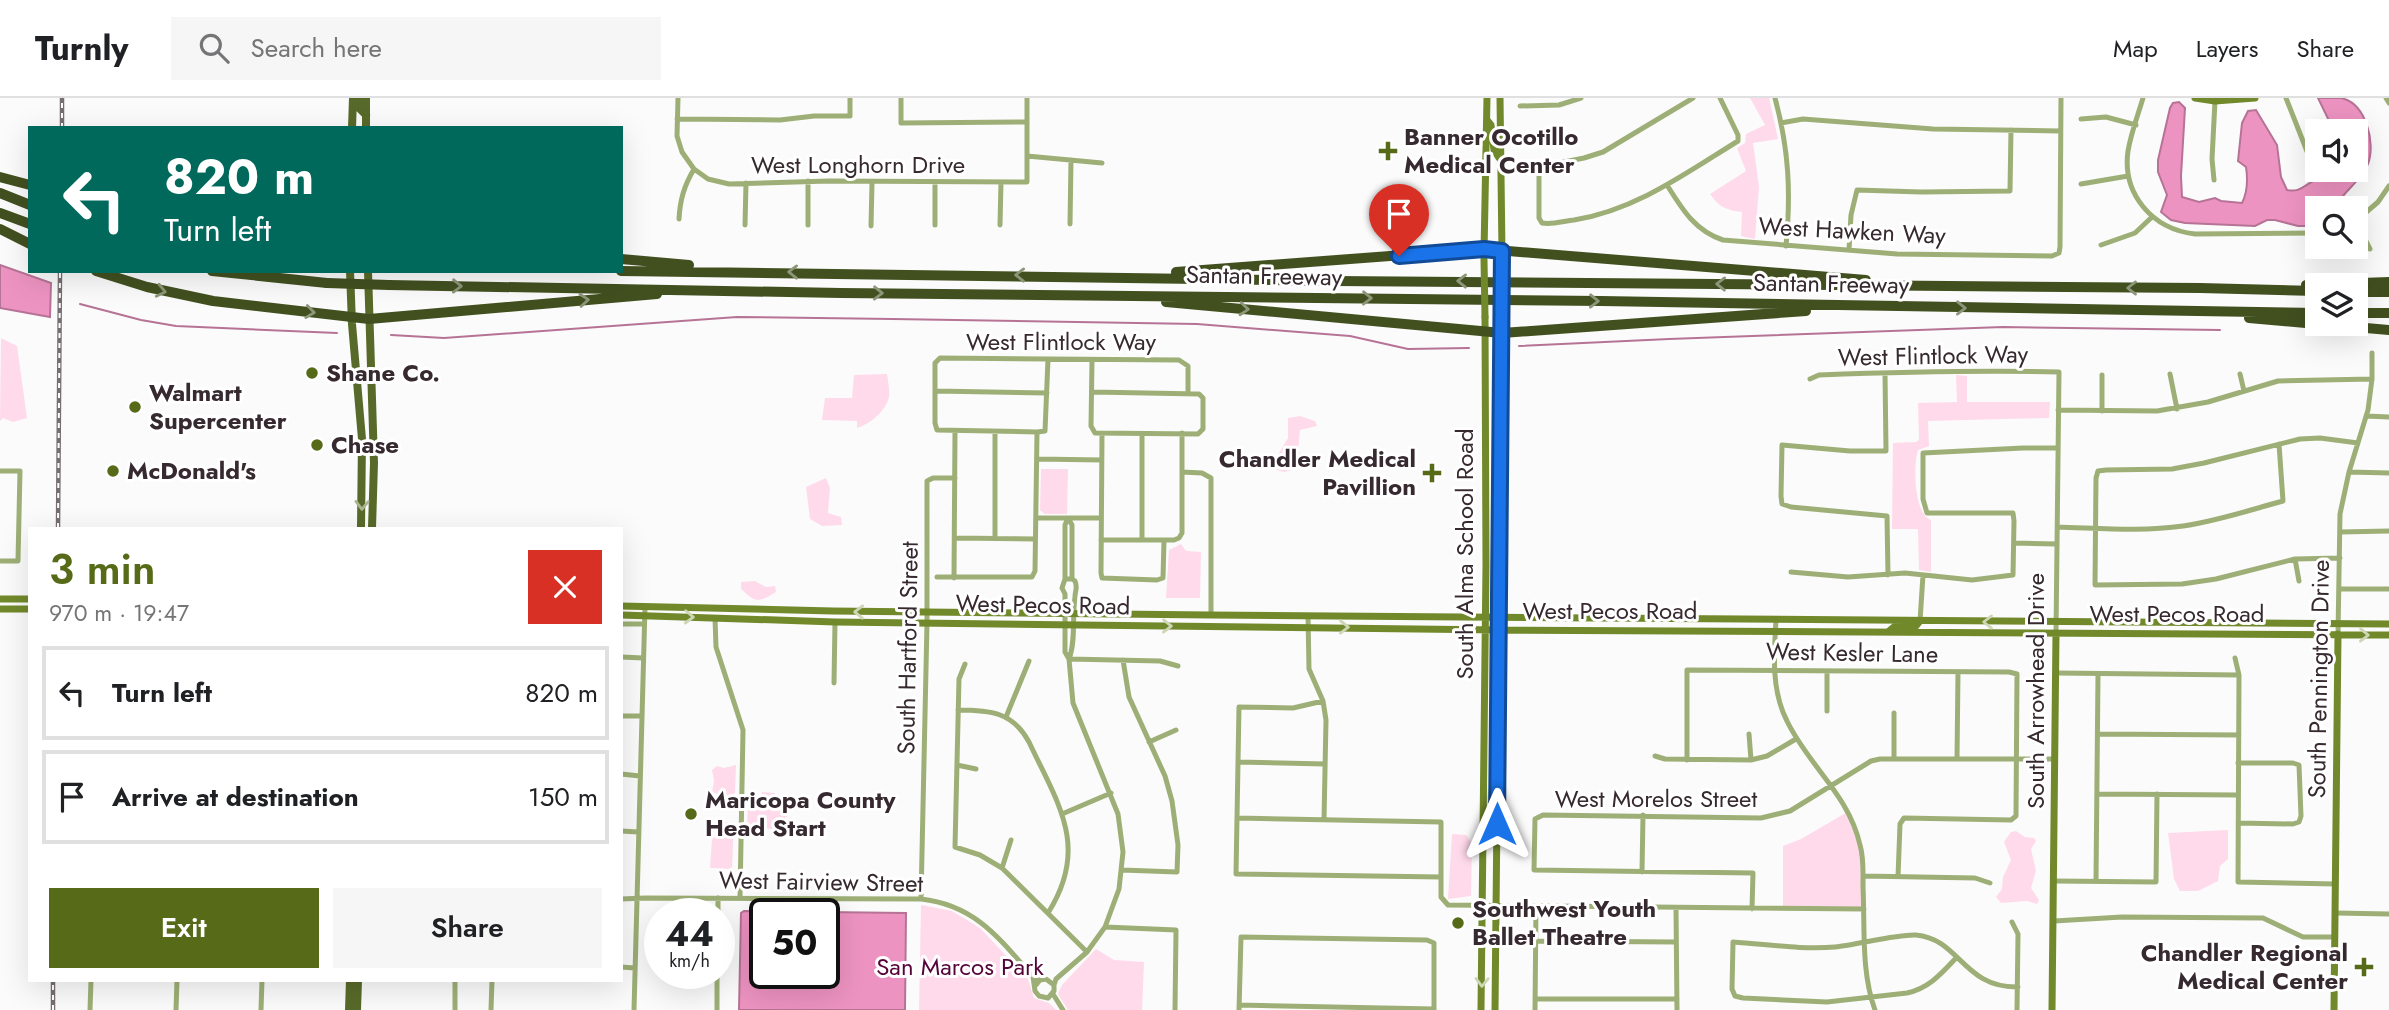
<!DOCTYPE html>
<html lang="en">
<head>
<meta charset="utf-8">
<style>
	:root { --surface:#fff; --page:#f6f6f6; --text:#202124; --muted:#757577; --line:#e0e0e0; --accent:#566a18 }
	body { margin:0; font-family:Jost,sans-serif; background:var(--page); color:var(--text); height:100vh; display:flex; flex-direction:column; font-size:26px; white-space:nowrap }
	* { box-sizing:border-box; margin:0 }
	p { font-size:23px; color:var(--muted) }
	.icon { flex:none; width:38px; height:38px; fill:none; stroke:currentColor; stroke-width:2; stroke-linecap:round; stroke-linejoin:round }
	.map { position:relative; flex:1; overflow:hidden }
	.details { position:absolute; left:28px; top:429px; width:595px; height:455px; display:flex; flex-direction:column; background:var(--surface); border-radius:0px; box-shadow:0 7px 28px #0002 }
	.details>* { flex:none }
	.hud { position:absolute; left:28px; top:28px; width:595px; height:147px; border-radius:0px; box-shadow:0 7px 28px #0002; background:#00695c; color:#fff; overflow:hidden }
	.buttons { position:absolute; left:2305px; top:21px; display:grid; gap:14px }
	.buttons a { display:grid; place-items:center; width:63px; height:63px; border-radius:0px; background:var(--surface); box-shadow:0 7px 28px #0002; font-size:35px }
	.speed { position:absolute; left:644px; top:800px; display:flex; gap:14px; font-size:35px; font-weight:700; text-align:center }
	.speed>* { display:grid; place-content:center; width:91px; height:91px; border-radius:50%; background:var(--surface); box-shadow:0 7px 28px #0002; line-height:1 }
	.speed small { font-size:18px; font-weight:400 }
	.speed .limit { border:4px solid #111; border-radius:10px; background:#fff; color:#111 }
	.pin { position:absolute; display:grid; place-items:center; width:60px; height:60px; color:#fff; margin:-72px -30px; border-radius:50% 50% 50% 0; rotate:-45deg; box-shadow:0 0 7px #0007 }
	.pin .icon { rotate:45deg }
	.me { position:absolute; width:77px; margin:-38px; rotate:0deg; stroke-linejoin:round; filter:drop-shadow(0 0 5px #0008) }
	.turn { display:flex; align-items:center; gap:24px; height:147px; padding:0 21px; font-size:32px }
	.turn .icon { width:91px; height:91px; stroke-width:2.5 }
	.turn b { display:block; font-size:49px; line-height:60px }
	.round { display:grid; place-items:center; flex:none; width:74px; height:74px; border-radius:0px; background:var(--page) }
	.overview { display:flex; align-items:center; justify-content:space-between; height:119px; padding:0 21px }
	h1 { font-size:42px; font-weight:600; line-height:52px; color:var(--accent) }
	.button { display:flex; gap:14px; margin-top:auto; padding:14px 21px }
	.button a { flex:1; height:80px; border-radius:0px; background:var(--accent); color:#fff; font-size:28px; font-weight:600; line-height:80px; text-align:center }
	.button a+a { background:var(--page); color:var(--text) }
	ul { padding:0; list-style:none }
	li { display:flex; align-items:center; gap:21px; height:94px; margin:0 14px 10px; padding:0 7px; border:4px solid var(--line); border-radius:0px }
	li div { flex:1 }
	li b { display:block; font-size:26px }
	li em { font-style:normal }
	header { display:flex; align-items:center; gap:42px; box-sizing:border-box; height:98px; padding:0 35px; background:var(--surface); border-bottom:2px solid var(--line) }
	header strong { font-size:33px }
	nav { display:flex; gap:38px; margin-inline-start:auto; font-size:24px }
	.search { width:490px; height:63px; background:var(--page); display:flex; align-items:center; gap:18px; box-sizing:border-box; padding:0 24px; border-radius:0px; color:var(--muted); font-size:26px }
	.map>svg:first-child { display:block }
	.green { fill:#ffdaeb }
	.water { fill:#ed93c1; stroke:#b67395; stroke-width:2; fill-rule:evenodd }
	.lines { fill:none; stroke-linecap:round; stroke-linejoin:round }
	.stream { stroke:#b67395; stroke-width:2 }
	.street { stroke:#9daf76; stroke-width:5 }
	.secondary { stroke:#71892b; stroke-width:7 }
	.primary { stroke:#586a29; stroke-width:8 }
	.highway { stroke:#425020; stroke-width:10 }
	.rail-casing { stroke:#766e72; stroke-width:4.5 }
	.rail { stroke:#fff; stroke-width:2; stroke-dasharray:5; stroke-linecap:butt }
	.secondary-bridge { stroke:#71892b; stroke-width:7 }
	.highway-bridge { stroke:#425020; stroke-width:10 }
	.oneway { stroke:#8e9679 }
	.oneway2 { stroke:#acb494 }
	.oneway3 { stroke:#cdd6b5 }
	.route-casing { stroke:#114b97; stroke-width:18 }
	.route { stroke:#1a73e8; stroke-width:12 }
	.poi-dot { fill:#566a18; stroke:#fff; stroke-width:2.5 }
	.labels { text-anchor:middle; stroke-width:6; stroke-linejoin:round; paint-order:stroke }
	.poi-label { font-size:24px; font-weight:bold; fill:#36292f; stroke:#fff; text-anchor:start }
	.street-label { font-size:24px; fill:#36292f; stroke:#fff }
	.park-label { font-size:24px; fill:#550438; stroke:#fff }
</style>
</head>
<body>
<header>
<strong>Turnly</strong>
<div class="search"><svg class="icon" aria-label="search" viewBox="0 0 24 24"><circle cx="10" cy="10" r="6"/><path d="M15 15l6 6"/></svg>Search here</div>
<nav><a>Map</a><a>Layers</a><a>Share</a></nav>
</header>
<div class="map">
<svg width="2389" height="912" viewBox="0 0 2389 912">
	<rect width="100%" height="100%" fill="#fbfbfb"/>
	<!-- green -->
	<path class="green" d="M1750,0h19l9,41 -25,4 6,44 -4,52 -14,-3 1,-24c-16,-2 -23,-5 -32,-18l36,-23 -9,-23 8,-5 1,-9 19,-9z
		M1,240l16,8 10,72 -14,4 -10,-4 -3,3z
		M887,276c1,7 3,17 2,23 -3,14 -19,27 -32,31v-7l-35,-1 3,-22h27l2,-23z
		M1956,277l11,1v26h83l-1,16 -121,3 1,25 -11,4c-5,16 -4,64 13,70v52l-12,-2 -1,-41h-26l1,-86 23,-1 3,-2 -1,-37 39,-1z
		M1300,318l15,5 2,5 -17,4 -2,21 3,3 -1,14 -16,4 -14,-4 18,-30v-20z
		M1041,371h27l-1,45h-22l-5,-4z
		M826,380l4,10 -2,25 13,4 1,8 -20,1 -12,-7 -4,-32z
		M1181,446l5,7 15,1 -1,46h-34l3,-48z
		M755,483l11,6 9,-1 1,6c-18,11 -20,11 -35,-3v-7z
		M736,667l-1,28 -6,5 -17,-6 2,-11 -2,-11 5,-4 7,2z
		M762,694l13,1v17l13,2 -1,4 -14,13 -26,-1 1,-20h13z
		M1849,713l12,36 3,62h-81v-63l18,-7z
		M719,724h15l-2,47 -22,-1 2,-29 7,-5z
		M2228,732v29l-8,7 -2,15 -20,10h-18l-6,-12 -6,-46z
		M2016,733l9,6 9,1 2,3 -5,8 5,22 -5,17 8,12 -2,4 -10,-3 -26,2 -5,-6 6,-8 1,-12 8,-17 -7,-18 7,-10z
		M1452,736l14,1 6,8 -1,53 -23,3z
		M922,807l30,6 28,17 48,51 6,19 15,5 7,7h-137l2,-104z
		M1096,851l18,11 30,2 -2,48h-74l-10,-16 4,-9z"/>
	<!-- water -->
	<path class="water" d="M2318,0c7,0 16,0 23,0 25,5 35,45 27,66 -6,15 -20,24 -28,36l1,8h-24v18h-19l-23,-6h-8l-12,6 -70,-3 -14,-3 -10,-8 6,-17 -9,-23v-12l12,-52 3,-5 6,-1 6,6 -4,68 1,21 17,5 16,-4 6,3 21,2c6,-12 6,-23 4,-36l-8,-6 4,-38 6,-12 8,-1 21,35 4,32 6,13c15,3 18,-7 31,-11 5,-2 11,0 17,-2 10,-3 8,-7 21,-7v-39h-22z
		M0,167l51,18 -1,34 -50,-9z
		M744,813l162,2 -1,97h-166l2,-97zM765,816h59v59h-59z"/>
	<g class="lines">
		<!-- stream -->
		<path class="stream" d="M80,206l61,16 35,6 161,7
			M391,237l53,3 293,-21 155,2 305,5 153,12 58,13 61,-1
			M1519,248l150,-7 334,-12 217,3"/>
		<!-- street -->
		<path class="street" d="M678,0l-1,38 5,16 12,17 14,10 21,5 100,-3 198,1v-84
			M901,0v25l126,-1
			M1693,0l-90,54 -19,6 -45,9v51l3,5c10,2 22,-2 32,-3 62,-10 112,-47 164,-79v-6l-18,-37
			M1775,0c14,52 16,95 11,148
			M2143,0c-5,17 -12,35 -15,53 -6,43 24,78 67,83l122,-1
			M2286,0l26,66
			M2386,0l3,5
			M1520,8l39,-1 22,-7
			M677,21l103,1 34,-4h36v-18
			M2081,21l25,-2 30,8
			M1781,25l22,-4 130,10 127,2
			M1027,58l75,7
			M2214,82l-2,-21 3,-58
			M2081,86l47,-8
			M1667,87c15,24 28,46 56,55l174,14 155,2 7,-3 1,-6 1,-149
			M679,121c1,-19 5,-33 15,-50
			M2356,123l22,-19 11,-16
			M2356,124l14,27
			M1070,126l1,-64
			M745,127l1,-42
			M808,127v-44
			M935,127v-42
			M1000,127l1,-43
			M871,128l1,-43
			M2101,147l34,-12 17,-16
			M1849,152l2,-35 6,-25 64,2 89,-1 1,-61
			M1048,261l-3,72 -8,1 -100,-2 -2,-7v-60l5,-5 239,2 9,6v28
			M1092,262l-1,66 4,7 103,1 5,-5v-31l-4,-4 -107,-2
			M1885,275l1,78h-36l-68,-6 -1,51 1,8 9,3 96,9 1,59
			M2170,276l7,35
			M2240,276l4,17
			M2102,277v36
			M1810,281l9,-4c80,-3 160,-5 240,-3l-3,261
			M935,293l112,2
			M2058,312l99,1 51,-9 70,-21 94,-2
			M2366,318l23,1
			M1102,335l-1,140 1,5 55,2 6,-2 1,-38
			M1037,361l65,1
			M0,373h20l-2,90h-18
			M1182,374l20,1 9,5v137
			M2349,374l40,1
			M1036,420h65
			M1068,420l4,7v54
			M2057,429c41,1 85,5 126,-1 34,-5 67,-16 100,-25l-4,-57
			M2340,434l49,-1
			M955,440l80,1
			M995,440v-106
			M1101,442h73l5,-2 3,-5v-100
			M1142,442v-106
			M2014,445l43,1
			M2340,460l-45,1 -79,20 -34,5 -87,1 1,-107 2,-7 8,-1 66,-1 32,-6 96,-24 20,-1 38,5
			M2295,461l4,22
			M1791,474l57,5 57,-4 67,7 41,-5 1,-54 -1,-8h-86l-4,-14v-46l100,-5h35
			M937,479h95l3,-6 2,-139
			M954,480l1,-146
			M1065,481v-54l3,-7
			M2339,491h50
			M1308,518l1,53 14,32 3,19 -2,100
			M715,520l1,29 27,83 -3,168
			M1776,522c-2,34 -5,70 11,101 21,44 62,74 73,124 4,13 3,29 3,42 2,41 -2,85 12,123
			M1920,523l3,-46
			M621,526h23
			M2338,536l2,-120 9,-42 19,-62 4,-31v-26
			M621,559l22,1
			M2235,560l4,17 -1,207 98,2
			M1069,561l91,2 18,5
			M965,566l-6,15 -4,168 25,8 22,13 85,84
			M1827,573v40
			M2056,575l183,2
			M834,585l1,-61
			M1323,603l-30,7 -54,-1 -3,167 205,3
			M958,612c32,0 55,2 71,32 29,62 61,105 19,171
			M621,618h21
			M1006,619l23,-56
			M1749,636l2,26
			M2098,636l141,1
			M1149,644l27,-12
			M1655,658l10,3 86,1 16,-4 29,-17
			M1894,660v-45
			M1957,660l1,-86
			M1687,662v-90l322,2 8,2 -1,142 -5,4 -107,-2 -4,6 -2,53
			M1238,664l87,2
			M957,667l19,4
			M621,676l19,2
			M2097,696l141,1
			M1062,716l49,-21
			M1237,720l204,4v75l7,8 416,4
			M2238,725l55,1 6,-2 2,-6 -2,-51 -6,-2h-55
			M621,733l17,1
			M1002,770l9,-28
			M1122,772l55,2 1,-27 -6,-44 -7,-25 -36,-79 -6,-37
			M1642,774l1,-57
			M1863,778l112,2 15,5
			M2054,783l102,1 1,-88
			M2096,783l2,-207
			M621,801l25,-1 275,1c54,6 78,39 112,78l7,3
			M921,801l6,-276v-142l6,-3h22
			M1676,810l1,102
			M1752,811l1,-36 -219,-3 1,-51 8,-4 218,3 29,-7 81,-50 9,-2h175
			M2336,815l53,1
			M718,816v-16
			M2054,823l68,-4 141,1 40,19h32
			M2012,824l6,12 -1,76
			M1105,829l71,3 -1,80
			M1535,843l141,1
			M1956,860c-15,16 -27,30 -49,35l-80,9 -84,-4 -8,-2 -3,-7 1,-47c33,2 69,8 102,5 22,-2 61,-13 81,-12 44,4 47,53 102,52
			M621,869l14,1
			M1033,879l2,14 4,5 9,2 6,-7v-6l-8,-6 -6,1 -4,5
			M1054,887l2,-6 31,-27 18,-25 14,-38 4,-37 -5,-38 -45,-111 -4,-44 -4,-7v-58l-3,-6 3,-9h7l3,2c3,7 0,9 0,16 -3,20 1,44 -6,62
			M1053,896l10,16
			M1535,901h142
			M1239,907l195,4
			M90,912l1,-30
			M176,912l1,-30
			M261,912l1,-30
			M455,912v-30
			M491,912l1,-30
			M634,912l11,-403
			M717,912v-37
			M1239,912l2,-73 186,3 7,3v67
			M1535,912l1,-104"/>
		<!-- secondary -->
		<path class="secondary" d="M1500,0l2,154
			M2195,0l20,3 40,-3
			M1487,22l4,5 3,25 5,8
			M1484,154l3,-154
			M0,501h30
			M621,508l212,5 378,4 1178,9
			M0,511h30
			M621,517l214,7 664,8 890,5
			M1888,534l6,-5h21l5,-6
			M1481,912l5,-445 -1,-248
			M1495,912l7,-687
			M2052,912l4,-377
			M2334,912l4,-376"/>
		<!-- primary -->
		<path class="primary" d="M359,0v10l7,7
			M352,30l1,-30
			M366,30v-30
			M350,173l2,53 10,115 -1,89
			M368,173l6,192 -2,65
			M349,912l1,-30
			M357,912l1,-30"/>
		<!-- highway -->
		<path class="highway" d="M0,79l30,8
			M0,95l30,12
			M0,115l30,11
			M0,131l30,15
			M621,161l68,6
			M96,173l51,16 66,14 156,18 288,-25
			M212,173l115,12
			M621,173l714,10 865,7 117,3
			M1176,174l308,-23 382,31
			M389,187l452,8 760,8 716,12
			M2306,187l83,-3
			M2356,194h33
			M1166,204l336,31 304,-22
			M2356,215h33
			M2249,220l68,6
			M2320,226l69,6"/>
		<defs>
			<path id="rail" d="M62,30v-30
				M58,430l2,-257
				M53,912v-30"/>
		</defs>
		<!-- rail casing -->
		<use href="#rail" class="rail-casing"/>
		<!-- rail -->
		<use href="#rail" class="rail"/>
		<!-- secondary-bridge -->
		<path class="secondary-bridge" d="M1484,161l1,58
			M1502,162v63"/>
		<!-- highway-bridge -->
		<path class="highway-bridge" d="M327,185l62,2"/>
	</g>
	<!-- one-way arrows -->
	<defs><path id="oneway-chevron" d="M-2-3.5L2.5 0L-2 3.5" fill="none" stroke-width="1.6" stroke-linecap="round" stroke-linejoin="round" transform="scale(1.75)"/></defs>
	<g class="oneway">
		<use href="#oneway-chevron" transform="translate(793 174) rotate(-179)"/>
		<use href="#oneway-chevron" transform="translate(1020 177) rotate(-179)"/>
		<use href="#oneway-chevron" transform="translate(1462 183) rotate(-179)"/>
		<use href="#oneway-chevron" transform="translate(1721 186) rotate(-179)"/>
		<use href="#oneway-chevron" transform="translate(457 188) rotate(1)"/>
		<use href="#oneway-chevron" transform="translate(2132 190) rotate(-180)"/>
		<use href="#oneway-chevron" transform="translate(161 193) rotate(13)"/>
		<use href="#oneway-chevron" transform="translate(878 195) rotate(1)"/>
		<use href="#oneway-chevron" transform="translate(1367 200) rotate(1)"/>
		<use href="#oneway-chevron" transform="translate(584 202) rotate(-5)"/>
		<use href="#oneway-chevron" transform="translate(1594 203) rotate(1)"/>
		<use href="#oneway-chevron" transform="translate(1961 210) rotate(1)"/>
		<use href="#oneway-chevron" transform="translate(1244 211) rotate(5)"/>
		<use href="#oneway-chevron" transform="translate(310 214) rotate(7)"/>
	</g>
	<use class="oneway2" href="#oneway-chevron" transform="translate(362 407) rotate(91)"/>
	<g class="oneway3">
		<use href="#oneway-chevron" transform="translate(859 514) rotate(-179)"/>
		<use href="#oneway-chevron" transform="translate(689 519) rotate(2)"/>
		<use href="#oneway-chevron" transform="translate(1988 524) rotate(-180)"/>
		<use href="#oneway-chevron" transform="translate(1167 528) rotate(1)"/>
		<use href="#oneway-chevron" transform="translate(1344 529) rotate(1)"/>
		<use href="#oneway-chevron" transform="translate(2364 537) rotate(1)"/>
		<use href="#oneway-chevron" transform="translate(1482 884) rotate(91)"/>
	</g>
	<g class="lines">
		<defs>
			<path id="route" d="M1399,158l85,-7 18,2 -5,573"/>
		</defs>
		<!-- route casing -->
		<use href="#route" class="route-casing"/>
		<!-- route -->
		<use href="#route" class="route"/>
	</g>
	<!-- markers -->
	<g class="poi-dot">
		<path d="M1384.5 42.5h7v7h7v7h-7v7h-7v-7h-7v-7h7z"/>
		<circle cx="312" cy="275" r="7"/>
		<circle cx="135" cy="309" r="7"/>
		<circle cx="317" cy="347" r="7"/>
		<circle cx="113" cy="373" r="7"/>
		<path d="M1428.5 364.5h7v7h7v7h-7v7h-7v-7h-7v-7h7z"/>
		<circle cx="691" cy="716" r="7"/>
		<circle cx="1458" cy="825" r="7"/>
		<path d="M2360.5 858.5h7v7h7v7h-7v7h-7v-7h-7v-7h7z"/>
	</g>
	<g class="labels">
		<!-- poi labels -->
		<g class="poi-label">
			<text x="1404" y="47">Banner Ocotillo<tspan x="1404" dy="28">Medical Center</tspan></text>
			<text x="326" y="283">Shane Co.</text>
			<text x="149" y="303">Walmart<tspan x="149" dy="28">Supercenter</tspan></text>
			<text x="331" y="355">Chase</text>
			<text x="1416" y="369" text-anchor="end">Chandler Medical<tspan x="1416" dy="28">Pavillion</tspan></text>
			<text x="127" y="381">McDonald's</text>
			<text x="705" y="710">Maricopa County<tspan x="705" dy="28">Head Start</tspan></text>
			<text x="1472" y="819">Southwest Youth<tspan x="1472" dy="28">Ballet Theatre</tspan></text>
			<text x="2348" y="863" text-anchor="end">Chandler Regional<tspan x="2348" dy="28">Medical Center</tspan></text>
		</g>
		<!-- street labels -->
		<g class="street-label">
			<text x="858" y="75">West Longhorn Drive</text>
			<text transform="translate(1852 133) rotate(3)" y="8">West Hawken Way</text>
			<text transform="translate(1264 178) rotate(1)" y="8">Santan Freeway</text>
			<text transform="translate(1831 186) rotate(1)" y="8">Santan Freeway</text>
			<text x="1061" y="252">West Flintlock Way</text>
			<text transform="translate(1933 258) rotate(-1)" y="8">West Flintlock Way</text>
			<text transform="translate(1465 456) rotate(-90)" y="8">South Alma School Road</text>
			<text transform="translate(1043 507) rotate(1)" y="8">West Pecos Road</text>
			<text x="1610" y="521">West Pecos Road</text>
			<text x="2177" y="524">West Pecos Road</text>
			<text transform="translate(908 550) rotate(-89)" y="8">South Hartford Street</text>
			<text transform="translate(1852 555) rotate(1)" y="8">West Kesler Lane</text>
			<text transform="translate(2319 581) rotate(-89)" y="8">South Pennington Drive</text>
			<text transform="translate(2036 593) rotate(-90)" y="8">South Arrowhead Drive</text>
			<text x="1656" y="709">West Morelos Street</text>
			<text transform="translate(821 784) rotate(1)" y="8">West Fairview Street</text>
		</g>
		<!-- park labels -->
		<g class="park-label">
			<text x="960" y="877">San Marcos Park</text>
		</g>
	</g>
</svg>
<div class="buttons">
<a><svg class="icon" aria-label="sound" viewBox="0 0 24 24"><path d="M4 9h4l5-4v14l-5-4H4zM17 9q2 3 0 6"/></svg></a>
<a><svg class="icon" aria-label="search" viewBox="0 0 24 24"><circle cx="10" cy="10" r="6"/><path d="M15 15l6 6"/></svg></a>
<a><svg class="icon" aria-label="layers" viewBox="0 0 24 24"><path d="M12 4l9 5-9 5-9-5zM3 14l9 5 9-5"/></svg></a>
</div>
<div class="speed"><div>44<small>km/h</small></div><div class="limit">50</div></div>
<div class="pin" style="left:1399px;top:158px;background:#d93025"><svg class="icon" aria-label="arrive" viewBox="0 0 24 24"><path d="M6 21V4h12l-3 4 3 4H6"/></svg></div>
<svg class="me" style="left:1497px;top:726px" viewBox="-20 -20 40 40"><path d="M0-17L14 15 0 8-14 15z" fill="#1a73e8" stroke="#fff" stroke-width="4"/></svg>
<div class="hud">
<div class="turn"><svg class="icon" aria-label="left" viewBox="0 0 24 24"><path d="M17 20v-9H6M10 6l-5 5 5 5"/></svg><div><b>820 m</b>Turn left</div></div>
</div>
<section class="details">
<div class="overview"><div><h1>3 min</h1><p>970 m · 19:47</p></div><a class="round" style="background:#d93025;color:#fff"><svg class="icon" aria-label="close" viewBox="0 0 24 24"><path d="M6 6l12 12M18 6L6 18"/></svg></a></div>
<ul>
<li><svg class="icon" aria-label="left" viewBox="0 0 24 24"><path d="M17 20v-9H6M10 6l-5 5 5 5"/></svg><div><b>Turn left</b></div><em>820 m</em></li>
<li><svg class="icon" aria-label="arrive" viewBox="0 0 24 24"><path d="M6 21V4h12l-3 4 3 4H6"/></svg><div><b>Arrive at destination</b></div><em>150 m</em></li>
</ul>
<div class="button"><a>Exit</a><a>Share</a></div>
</section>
</div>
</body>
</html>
